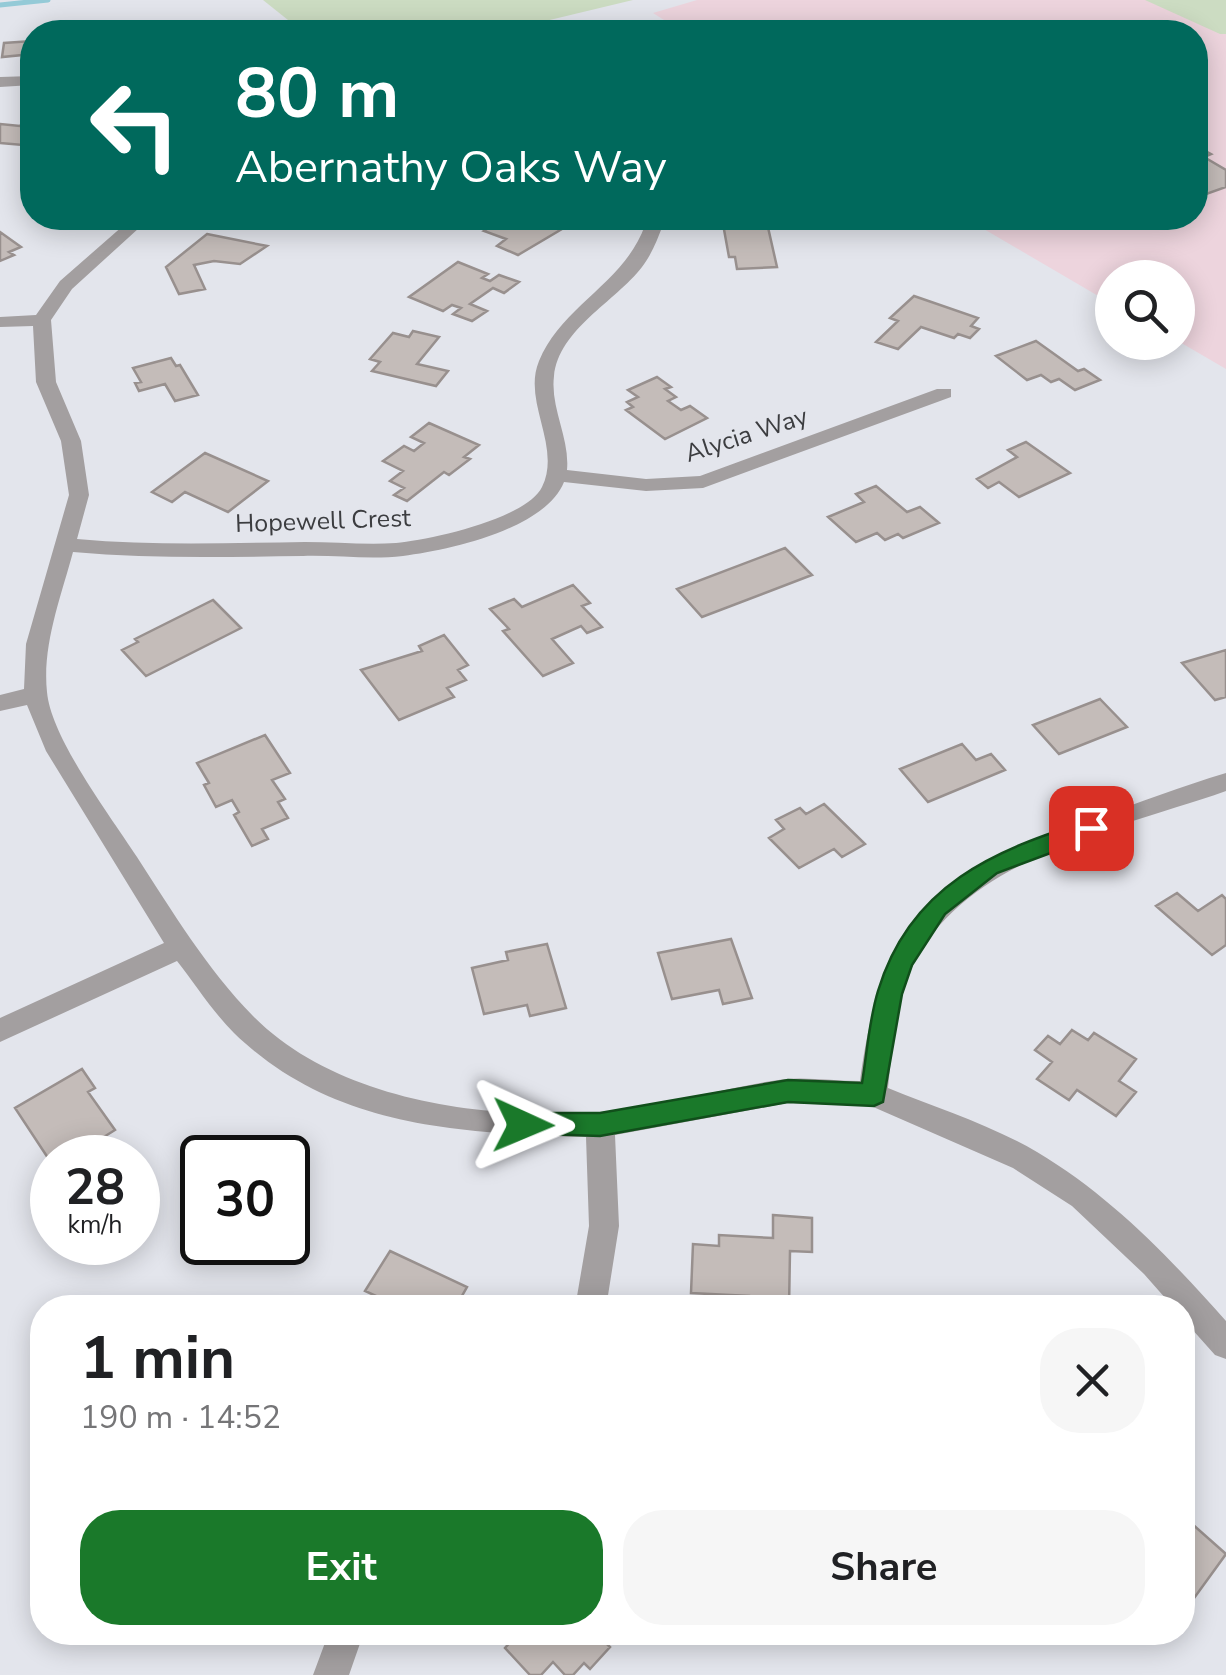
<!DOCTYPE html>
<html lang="en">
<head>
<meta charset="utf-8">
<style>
	:root { --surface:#fff; --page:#f6f6f6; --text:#202124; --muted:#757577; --accent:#1a792a }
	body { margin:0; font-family:"Nunito Sans",sans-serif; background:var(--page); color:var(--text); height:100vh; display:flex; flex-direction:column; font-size:38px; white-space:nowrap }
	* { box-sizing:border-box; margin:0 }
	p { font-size:32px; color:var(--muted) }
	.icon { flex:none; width:55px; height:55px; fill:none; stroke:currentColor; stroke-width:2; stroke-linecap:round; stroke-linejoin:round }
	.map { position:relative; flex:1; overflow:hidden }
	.details { position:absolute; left:30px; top:1295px; width:1165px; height:350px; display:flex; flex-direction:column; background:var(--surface); border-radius:40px; box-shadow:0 5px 25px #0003 }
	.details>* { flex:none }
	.guide { position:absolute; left:20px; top:20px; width:1188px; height:210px; border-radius:40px; box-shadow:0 5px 25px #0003; background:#00695c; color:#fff; overflow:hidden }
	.tools { position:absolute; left:1095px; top:260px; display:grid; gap:20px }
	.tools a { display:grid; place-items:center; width:100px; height:100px; border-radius:50%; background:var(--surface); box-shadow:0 5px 25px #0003; font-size:50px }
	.speed { position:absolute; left:30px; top:1135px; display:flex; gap:20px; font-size:50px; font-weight:700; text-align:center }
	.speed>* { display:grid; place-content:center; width:130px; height:130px; border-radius:50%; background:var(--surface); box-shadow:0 5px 25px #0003; line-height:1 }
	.speed small { font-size:25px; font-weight:400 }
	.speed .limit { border:5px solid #111; border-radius:15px; background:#fff; color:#111 }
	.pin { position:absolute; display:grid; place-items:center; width:85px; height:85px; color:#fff; margin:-42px; border-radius:20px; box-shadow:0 5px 15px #0006 }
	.me { position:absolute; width:110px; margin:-55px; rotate:91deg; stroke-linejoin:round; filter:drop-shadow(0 0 8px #0008) }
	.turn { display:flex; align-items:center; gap:35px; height:210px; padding:0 50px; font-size:45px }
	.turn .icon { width:130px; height:130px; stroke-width:2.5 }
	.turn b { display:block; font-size:70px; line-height:85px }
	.round { display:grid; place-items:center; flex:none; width:105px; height:105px; border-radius:40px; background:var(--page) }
	.summary { display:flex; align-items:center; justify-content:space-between; height:170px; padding:0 50px }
	h1 { font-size:60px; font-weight:700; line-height:75px }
	.button { display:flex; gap:20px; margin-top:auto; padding:20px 50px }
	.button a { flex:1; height:115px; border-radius:40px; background:var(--accent); color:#fff; font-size:40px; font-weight:700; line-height:115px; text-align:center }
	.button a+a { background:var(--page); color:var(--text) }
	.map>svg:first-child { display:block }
	.education { fill:#edd4dd }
	.green { fill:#ccdcc2 }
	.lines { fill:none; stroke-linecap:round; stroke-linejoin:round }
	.stream { stroke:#94cad7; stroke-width:5 }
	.building { fill:#c4bcb9; stroke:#98908e; stroke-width:2.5 }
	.minor { fill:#a39fa0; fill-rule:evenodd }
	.route { fill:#1a792a; stroke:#114f1b; stroke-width:2.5 }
	.labels { text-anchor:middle; stroke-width:8; stroke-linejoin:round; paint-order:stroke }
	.street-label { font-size:25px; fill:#3c3d40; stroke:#e3e5ec }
</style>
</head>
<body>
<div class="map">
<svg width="1226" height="1675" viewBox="0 0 1226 1675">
	<rect width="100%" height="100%" fill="#e3e5ec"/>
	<!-- education -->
	<path class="education" d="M697,0h467l62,31v338l-48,-28v-63h-66v26l-147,-86h230v-186h-512l-30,-19z"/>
	<!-- green -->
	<path class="green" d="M263,0h370l-133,32h-197z
		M1145,0h81v34h-6z"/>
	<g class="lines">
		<!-- stream -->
		<path class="stream" d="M0,5l48,-5"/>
	</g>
	<!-- building -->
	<path class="building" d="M1026,22l19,10h-54z
		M32,41v13l-30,3 2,-14z
		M29,117h3v18l-9,10 -23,-2v-19l20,2z
		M1200,148l11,6 -7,3 22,13v17l-31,11v-49z
		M505,218l14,3 27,-3 21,8 -49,29 -21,-9 9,-7 -22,-8z
		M767,223l10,44 -40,2 -2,-12h-6l-6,-33z
		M0,232l21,15 -12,5 5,3 -14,6z
		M207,234l60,12 -27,18 -26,-3 -20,4 11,24 -26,5 -13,-27z
		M458,262l30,12 -6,4 8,3 9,-6 20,7 -15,11 -11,-5 -23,16 17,7 -15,10 -19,-7 8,-6 -9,-3 -9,6 -34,-14z
		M914,296l64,22 -7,8 8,3 -9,9 -12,-4 -4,4 -33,-11 -23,22 -22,-7 22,-21 -8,-3z
		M413,331l26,6 -22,27 31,7 -12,15 -64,-15 8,-9 -10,-3 23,-26 16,4z
		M1036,341l42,30 6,-2 16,11 -25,10 -16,-11 -8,3 -10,-7 -14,5 -31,-24z
		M171,358l5,8 4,-1 18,30 -23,6 -10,-17 -26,7 -4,-8 6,-1 -8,-14z
		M657,377l14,10 -6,2 11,8 -8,4 13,9 9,-4 17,12 -42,21 -39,-29 7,-3 -6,-5 11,-5 -10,-7z
		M429,423l50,22 -15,12 6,2 -21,16 -5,-3 -37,29 -13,-6 10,-7 -14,-7 13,-10 -20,-10 21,-15 10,5 10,-8 -13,-6z
		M1026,442l44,31 -51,24 -20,-15 -11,6 -11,-9 40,-22 -9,-7z
		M205,453l63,28 -40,31 -43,-20 -13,10 -20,-10z
		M876,486l31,26 13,-5 19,16 -36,15 -5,-4 -13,6 -8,-7 -21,9 -28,-25 36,-15 -8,-8z
		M785,548l27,27 -110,42 -25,-28z
		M573,585l17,18 -8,3 20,21 -15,6 -6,-7 -29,13 21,24 -30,13 -40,-45 6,-2 -19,-20 24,-10 8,8z
		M213,600l28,28 -95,48 -24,-26 16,-8 -3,-3z
		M444,635l24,30 -10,5 8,10 -19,8 7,9 -55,23 -38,-50 61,-19 -3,-5z
		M1226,650v47l-11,3 -33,-37z
		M1100,699l27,28 -68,27 -26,-29z
		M265,735l25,38 -18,7 13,19 -7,3 10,16 -26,11 6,10 -16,7 -18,-31 5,-3 -7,-12 -16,7 -12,-22 5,-2 -12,-20z
		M962,744l14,16 15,-6 14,16 -77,32 -28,-33z
		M824,804l41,40 -23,13 -8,-8 -35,19 -30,-30 15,-9 -8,-9 24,-12 6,6z
		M1177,893l21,18 24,-16 4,4v46l-14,10 -56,-49z
		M731,939l21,59 -29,6 -4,-14 -47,9 -14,-46z
		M547,944l19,64 -36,8 -3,-11 -43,9 -12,-46 36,-8 -2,-8z
		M1072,1030l16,10 6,-7 42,26 -17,22 17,11 -20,24 -39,-26 -8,10 -32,-21 15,-17 -17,-12 13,-14 12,8z
		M82,1069l13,19 -7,4 27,38 -45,28h-18v6l-37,-56z
		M773,1215l39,3v34l-22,-1 -1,57h-40v-12l-58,-3 2,-49 26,2v-11l54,3z
		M390,1251l77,36 -12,21h-75l5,-8 -20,-9z
		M1182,1515l44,39 -34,47 -10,-9z
		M519,1632h84l-4,4 11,11 -20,22 -6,-6 -11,12h-8l-12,-13 -12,13h-11l-25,-27z"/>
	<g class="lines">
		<!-- minor -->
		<path class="minor" d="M0,77l32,-1v9l-32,2z
			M132,218h18l-78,71 -21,31 5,62 25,59 8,54 -12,44c76,7 152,4 228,3 30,0 61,3 91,1 34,-3 130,-24 146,-56 20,-41 -20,-85 -3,-126 23,-56 86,-78 106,-136l-2,-7h16l4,7c-6,15 -11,29 -21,42 -27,35 -83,62 -88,109 -4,32 16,62 13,94l79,9 54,-3 237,-87h14v8l-248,91 -57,3 -82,-9c-19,47 -114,68 -161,74 -33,4 -66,-1 -100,0 -76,1 -153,3 -230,-4 -12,45 -31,93 -26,140 4,46 64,125 90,165 35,54 70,112 116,159 84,85 232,104 346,96 62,-3 124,-25 186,-33 24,-2 51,2 75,2 22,-168 79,-212 235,-263 44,-15 87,-32 131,-45v18c-107,38 -269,67 -317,183 -14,36 -17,75 -21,114 49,20 103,37 149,64 74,44 132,105 189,169v38l-11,-4 -33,-37v-10h-8l-30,-34 -72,-68 -59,-38 -142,-62 -83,-3 -173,32 4,91 -13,82h-31l14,-82 -3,-89c-127,-4 -254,-9 -352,-104 -21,-21 -39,-49 -57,-72l-177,81v-24l164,-75 -118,-192 -19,-46 -27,6v-16l24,-6 2,-45 43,-149 -8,-54 -25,-59 -3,-56 -33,1v-10l36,-2 24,-34z
			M329,1632h35l-15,43h-36z"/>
	</g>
	<!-- route -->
	<path class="route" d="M1091,820l8,2 4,6 -4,7 -102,38 -52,41 -33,51 -10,29 -19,108 -9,4 -86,-4 -188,34 -86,-3 -4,-8 4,-8 9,-4h77l188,-33 74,3c5,-30 7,-63 16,-92 32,-106 116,-141 213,-171z"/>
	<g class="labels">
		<!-- street labels -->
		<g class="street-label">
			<text transform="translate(746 434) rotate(-18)" y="9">Alycia Way</text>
			<text transform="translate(323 520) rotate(-2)" y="9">Hopewell Crest</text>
		</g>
	</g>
</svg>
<div class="tools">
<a><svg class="icon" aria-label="search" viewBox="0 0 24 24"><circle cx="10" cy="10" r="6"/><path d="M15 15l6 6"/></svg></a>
</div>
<div class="speed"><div>28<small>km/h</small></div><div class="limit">30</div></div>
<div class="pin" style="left:1091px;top:828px;background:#d93025"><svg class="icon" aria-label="arrive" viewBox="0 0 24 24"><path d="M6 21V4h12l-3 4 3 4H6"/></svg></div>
<svg class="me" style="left:523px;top:1125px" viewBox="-20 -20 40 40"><path d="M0-17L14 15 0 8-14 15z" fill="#1a792a" stroke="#fff" stroke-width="4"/></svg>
<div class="guide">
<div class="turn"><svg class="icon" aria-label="left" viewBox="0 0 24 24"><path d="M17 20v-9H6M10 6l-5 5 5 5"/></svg><div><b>80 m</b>Abernathy Oaks Way</div></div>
</div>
<section class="details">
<div class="summary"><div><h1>1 min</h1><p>190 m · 14:52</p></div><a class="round"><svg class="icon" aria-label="close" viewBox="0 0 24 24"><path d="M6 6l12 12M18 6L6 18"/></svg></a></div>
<div class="button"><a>Exit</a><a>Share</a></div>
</section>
</div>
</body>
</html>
